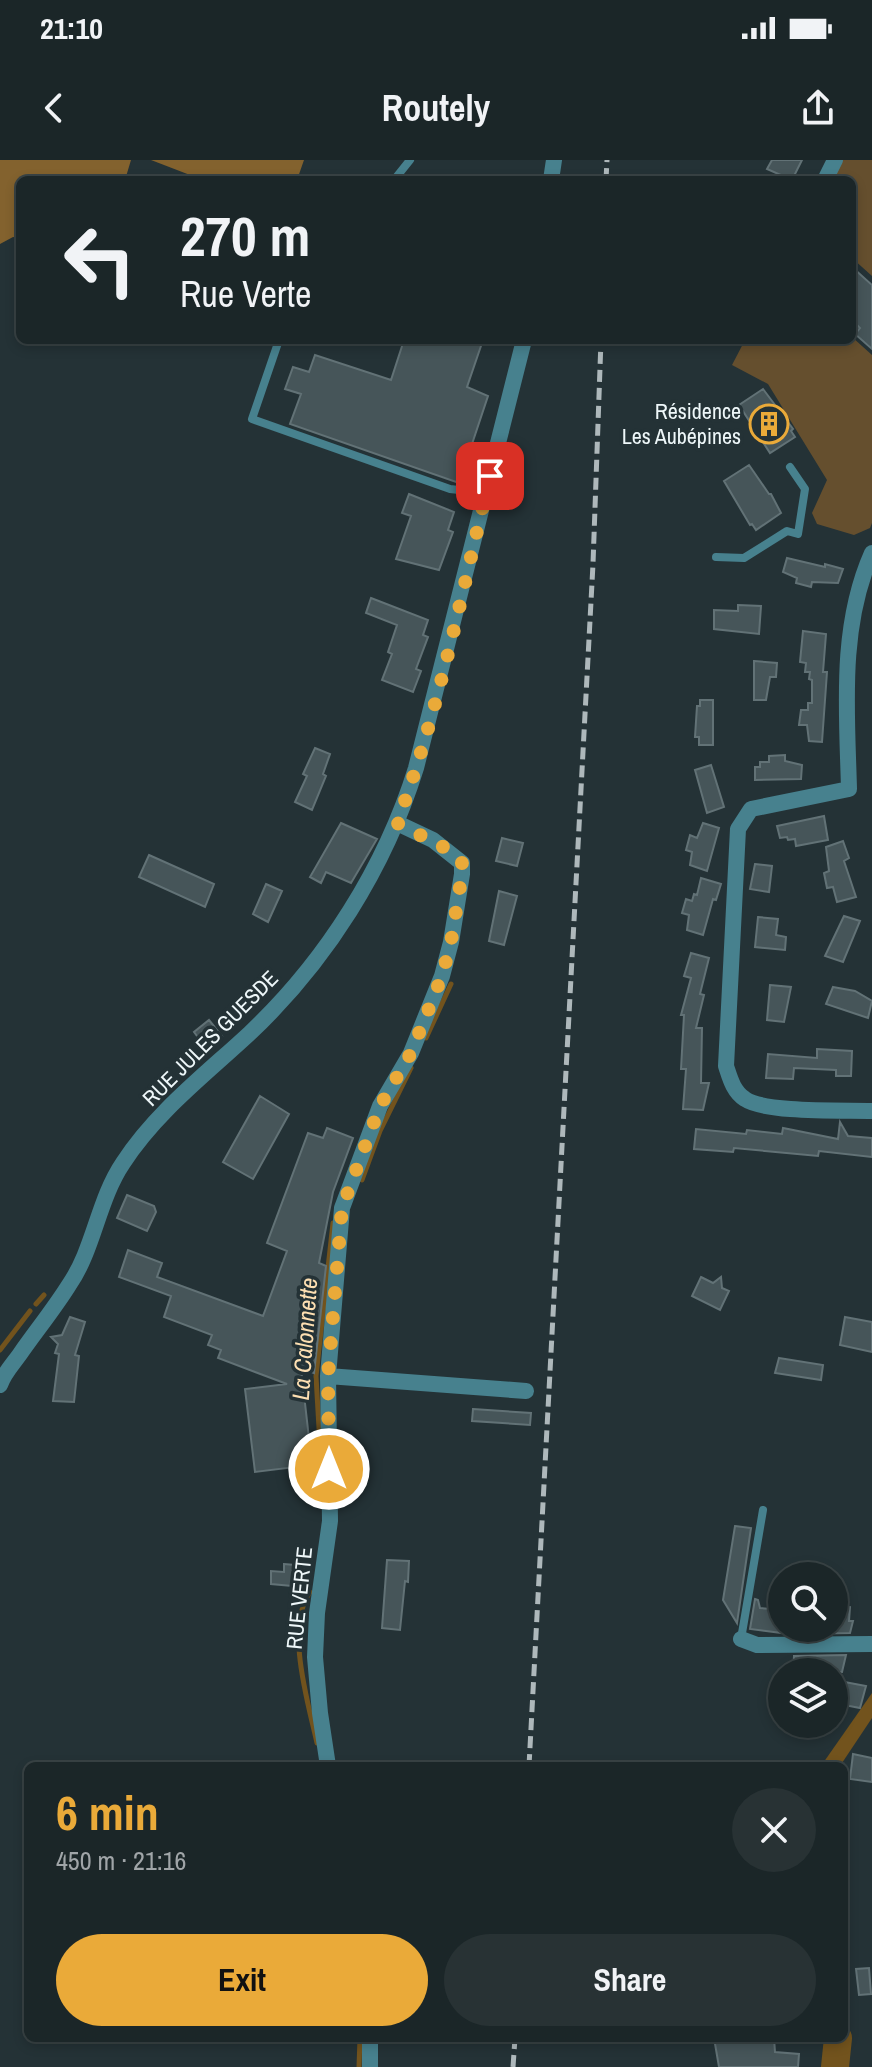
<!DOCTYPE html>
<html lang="en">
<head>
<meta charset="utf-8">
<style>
	:root { --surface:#1b2628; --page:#283234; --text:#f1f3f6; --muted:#a0a5a8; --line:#394345; --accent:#eaaa39 }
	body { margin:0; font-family:"Archivo Narrow",sans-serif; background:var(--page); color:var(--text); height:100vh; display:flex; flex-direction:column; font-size:30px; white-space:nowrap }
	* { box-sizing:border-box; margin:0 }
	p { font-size:26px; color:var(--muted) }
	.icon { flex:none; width:44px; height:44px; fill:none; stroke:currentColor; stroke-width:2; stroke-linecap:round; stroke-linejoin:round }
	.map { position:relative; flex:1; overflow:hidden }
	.side { position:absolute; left:24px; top:1602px; width:824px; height:280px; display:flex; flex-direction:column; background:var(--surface); border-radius:12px; box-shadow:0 4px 12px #0003,0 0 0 2px var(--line) }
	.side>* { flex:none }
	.banner { position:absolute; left:16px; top:16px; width:840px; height:168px; border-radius:12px; box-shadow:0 4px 12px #0003,0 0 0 2px var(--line); background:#1b2628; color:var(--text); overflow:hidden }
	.controls { position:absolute; left:768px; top:1402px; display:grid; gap:16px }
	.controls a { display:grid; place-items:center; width:80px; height:80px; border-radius:50%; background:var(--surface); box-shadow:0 4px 12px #0003,0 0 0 2px var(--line); font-size:40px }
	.pin { position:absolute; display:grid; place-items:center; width:68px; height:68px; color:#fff; margin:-34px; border-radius:16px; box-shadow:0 4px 12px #0006 }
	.me { position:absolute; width:88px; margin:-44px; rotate:0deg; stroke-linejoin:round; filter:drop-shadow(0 0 6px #0008) }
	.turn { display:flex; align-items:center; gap:28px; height:168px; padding:0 32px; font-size:36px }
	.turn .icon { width:104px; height:104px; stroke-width:2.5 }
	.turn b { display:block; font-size:56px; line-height:68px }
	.round { display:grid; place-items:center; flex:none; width:84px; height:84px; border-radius:42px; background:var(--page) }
	.head { display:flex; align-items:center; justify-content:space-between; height:136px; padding:0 32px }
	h1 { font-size:48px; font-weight:700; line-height:60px; color:var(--accent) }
	.cta { display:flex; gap:16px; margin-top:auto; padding:16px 32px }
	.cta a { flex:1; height:92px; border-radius:48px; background:var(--accent); color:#111; font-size:32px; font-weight:700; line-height:92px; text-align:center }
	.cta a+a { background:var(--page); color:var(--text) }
	.status { display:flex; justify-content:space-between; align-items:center; height:56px; padding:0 40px; background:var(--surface); direction:ltr }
	.status svg { height:22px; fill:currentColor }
	header { display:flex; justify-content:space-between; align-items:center; height:104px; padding:0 32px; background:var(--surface); font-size:36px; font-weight:700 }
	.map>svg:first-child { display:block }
	.green { fill:#654f2e }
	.forest { fill:#83622e }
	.water { fill:#72531d }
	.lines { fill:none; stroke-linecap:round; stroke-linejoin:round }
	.stream { stroke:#72531d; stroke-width:5 }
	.river { stroke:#72531d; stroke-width:28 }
	.building { fill:#465559; stroke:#627276; stroke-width:2 }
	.service { stroke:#47818e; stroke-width:8 }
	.minor { stroke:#47818e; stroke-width:16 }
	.tertiary { stroke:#47818e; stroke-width:16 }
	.rail { stroke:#aeb8bb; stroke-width:5; stroke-dasharray:12 6; stroke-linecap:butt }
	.route { stroke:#eaaa39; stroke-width:14; stroke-dasharray:0 25.2 }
	.labels { text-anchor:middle; stroke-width:7; stroke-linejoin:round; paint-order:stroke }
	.poi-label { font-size:22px; fill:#eef7f9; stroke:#243236; text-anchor:end }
	.street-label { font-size:22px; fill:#eef7f9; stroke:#243236 }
	.water-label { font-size:24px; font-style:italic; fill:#fddfb2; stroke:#243236 }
</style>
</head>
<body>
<div class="status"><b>21:10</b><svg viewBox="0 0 49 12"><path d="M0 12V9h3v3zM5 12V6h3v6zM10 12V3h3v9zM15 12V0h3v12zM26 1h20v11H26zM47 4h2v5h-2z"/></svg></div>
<header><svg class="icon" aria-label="back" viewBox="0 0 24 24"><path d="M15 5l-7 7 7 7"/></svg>Routely<svg class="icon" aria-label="share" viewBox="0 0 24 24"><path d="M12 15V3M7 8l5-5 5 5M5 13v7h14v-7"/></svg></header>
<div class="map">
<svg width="872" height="1907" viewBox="0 0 872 1907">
	<rect width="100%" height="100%" fill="#243236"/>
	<!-- green -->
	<path class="green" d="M840,0h32v116l-20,-18v-78h-22z
		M852,177l20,18v168l-2,5 -16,7 -37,-11 -5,-11 15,-33 -59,-96 -36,-19 13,-25h107z"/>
	<!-- forest -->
	<path class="forest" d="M0,0h131l-6,20h-105v58l-7,-1 -13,7z
		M151,0h153l-7,20h-94z"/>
	<!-- water -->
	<path class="water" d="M872,1533v25l-32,48h-19z"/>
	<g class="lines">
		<!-- stream -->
		<path class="stream" d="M426,878l25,-54
			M362,1020l18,-49 31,-63
			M36,1144l8,-9
			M0,1190l30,-39
			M322,1320l-6,-104 17,-153
			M310,1432c-25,36 -2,110 7,151
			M359,1907l1,-29"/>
		<!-- river -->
		<path class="river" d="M835,1907l3,-29"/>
	</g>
	<!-- building -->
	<path class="building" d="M772,0h30l-10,20 -25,-11z
		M852,107l20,18v64l-17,-15 5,-6 -8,-8z
		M404,180h79l-16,47 21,9 -29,87 -169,-59 11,-30 -16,-5 8,-22 16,5 6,-17 76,25z
		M763,229l30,40 -2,2 4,6 -25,16 -31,-48z
		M749,305l20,29h2l10,19 -25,17 -4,-6 -2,1 -26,-44z
		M409,334l45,18 -6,18 5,2 -14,38 -43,-11 15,-43 -9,-3z
		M787,398l38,9v-3l18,5 -5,14 -26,-1 -1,5 -15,-4 1,-5 -14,-6z
		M371,438l57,22 -5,15 5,2 -12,32 5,2 -8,21 -31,-12 10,-26 -4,-2 9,-27 -31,-12z
		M738,445l23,1 -2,28 -45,-5v-19l24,1z
		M803,471l23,3 -3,38h4l-5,70 -13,-1 -2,-16h-8l2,-15h7v-7h4v-23l-3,-1 1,-7h-5l1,-9 -6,-1z
		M754,501l23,2 -1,14h-6l-4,23h-12z
		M700,540h13v45h-14v-8h-4l2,-31h3z
		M315,588l15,6 -7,20 3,2 -14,34 -17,-8 12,-26 -4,-2z
		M785,595v6l17,4 -1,14 -46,1v-13h5v-5h9v-6z
		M711,605l13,42 -17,6 -12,-43z
		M824,656l4,24 -32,6 -1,-7 -7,1 -1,-3 -7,1 -3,-12z
		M341,663l36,16 -26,44 -25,-11 -5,11 -11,-6z
		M703,663l16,5 -12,43 -17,-6 2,-13 -6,-2 4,-15 7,3z
		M502,678l21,5 -6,23 -21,-5z
		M843,681l6,17 -5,3 12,36 -19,5 -4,-15 -6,1 -3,-15 5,-2 -3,-24z
		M149,695l65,29 -9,23 -66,-30z
		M755,704l17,2 -3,26 -19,-3z
		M701,718l20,6 -5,16 -3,-1 -10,36 -16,-5 2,-15 -7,-2 4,-14 6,2 2,-7 3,1z
		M266,724l16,7 -14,31 -15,-8z
		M499,731l18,5 -13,49 -15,-4z
		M844,756l16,5 -17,41 -18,-6z
		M758,757l20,2 -2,16 10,2 -1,13 -30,-3z
		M691,793l18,5 -9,36 4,1 -8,33h6l-1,55h8l-6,27 -20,-1 3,-40h-5l3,-54h-3l10,-37 -7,-2z
		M770,825l21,2 -7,35 -17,-2z
		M833,827l22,4 17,10 -4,17 -42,-14z
		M209,860l13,16 -16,12 -12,-16z
		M817,889l35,2 -1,25h-15v-6l-42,-2 -1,11 -27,-1 2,-24 49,4z
		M260,936l29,18 -36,65 -30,-17z
		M840,962l8,14 24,2v19l-53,-6 -1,5 -84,-8 -1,4 -39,-3 2,-20 50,5 1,-4 35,4 1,-6 55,11z
		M327,968l26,10 -20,54 -14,71 7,3 -12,107 -13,-5 11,97 -57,7 -10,-83 42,-5 -69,-26 3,-8 -13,-5 4,-10 -48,-18 7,-21 -52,-19 9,-27 34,13 -5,14 106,39 24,-65 -20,-8 41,-110 15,5z
		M127,1035l27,11 2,6 -9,19 -30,-13z
		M701,1117l12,6 8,-6 1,11 7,3 -9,19 -28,-14z
		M70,1157l15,5 -10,33 4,1 -5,46 -21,-1 6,-47 -4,-1 3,-9 -7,-7 11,-2z
		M845,1157l27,5v30l-32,-7z
		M779,1198l44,7 -2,15 -46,-7z
		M473,1249l58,4 -1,12 -58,-4z
		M735,1366l16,2 -14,95 -14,-23z
		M387,1400l22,1 -1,21 -3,-1 -5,49 -18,-2z
		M284,1404l22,2 -3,21 -32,-3v-13l13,1z
		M755,1439l3,1 2,8 22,2v23l-32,-4z
		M834,1445l16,2 -1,14h4l-3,12 -55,1v-6h39z
		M846,1495l-4,17h-49l1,-16z
		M834,1520l32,6 -6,22 -26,-5z
		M853,1594l19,4v24l-22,-3z
		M869,1808l2,26 -12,1 -3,-26z
		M714,1878h60l1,14 24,2 -1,13h-79z"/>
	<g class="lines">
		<!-- service -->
		<path class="service" d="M394,20l16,-20
			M279,180l-27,79 198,70 36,4
			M716,397l28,1 43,-27 11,3 7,-45 -15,-22
			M741,1479l22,-129"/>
		<!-- minor -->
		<path class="minor" d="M825,20l10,-20
			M872,393c-33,74 -25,158 -23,236l-98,20 -13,20 -12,237c4,12 7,25 19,33 20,14 99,11 127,12
			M328,1216l198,15
			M741,1479l16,6 115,-1
			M328,1606l-8,-53 -5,-56 2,-44 13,-92 -2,-145 14,-168 38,-102 31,-53 31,-77 9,-34 11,-68v-11l-29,-23 -36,-17
			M370,1878v29"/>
		<!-- tertiary -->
		<path class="tertiary" d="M551,20l3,-20
			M0,1225c4,-12 13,-21 20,-31 16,-23 34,-45 49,-69 25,-36 29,-85 54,-122 33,-51 83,-89 127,-130 76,-72 135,-165 166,-265l108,-428"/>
		<!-- rail -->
		<path class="rail" d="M606,20l1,-20
			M529,1606l64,-1202 8,-224
			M513,1907l2,-29"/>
	</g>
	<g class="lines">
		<!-- route -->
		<path class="route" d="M329,1309l-1,-93 14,-168 38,-102 31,-53 31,-77 9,-34 11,-68v-11l-13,-13 -52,-27c42,-112 65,-231 93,-347"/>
	</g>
	<!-- icons -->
	<defs>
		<symbol id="building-ring" viewBox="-11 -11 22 22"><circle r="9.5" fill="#243236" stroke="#eaaa39" stroke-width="1.5"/><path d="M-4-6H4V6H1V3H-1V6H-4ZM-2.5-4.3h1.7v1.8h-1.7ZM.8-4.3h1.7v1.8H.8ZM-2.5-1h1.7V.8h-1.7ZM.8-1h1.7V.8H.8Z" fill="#eaaa39"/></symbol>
	</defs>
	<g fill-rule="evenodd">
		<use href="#building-ring" x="747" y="242" width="44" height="44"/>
	</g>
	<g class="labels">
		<!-- poi labels -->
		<g class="poi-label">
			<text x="741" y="259">Résidence<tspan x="741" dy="25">Les Aubépines</tspan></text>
		</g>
		<!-- street labels -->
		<g class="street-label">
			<text transform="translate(210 878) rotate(-45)" y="8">RUE JULES GUESDE</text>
			<text transform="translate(299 1438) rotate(-84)" y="8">RUE VERTE</text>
		</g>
		<!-- water labels -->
		<g class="water-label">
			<text transform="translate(305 1179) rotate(-86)" y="8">La Calonnette</text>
		</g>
	</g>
</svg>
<div class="controls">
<a><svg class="icon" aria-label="search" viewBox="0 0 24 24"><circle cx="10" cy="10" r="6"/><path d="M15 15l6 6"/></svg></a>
<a><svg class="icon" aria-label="layers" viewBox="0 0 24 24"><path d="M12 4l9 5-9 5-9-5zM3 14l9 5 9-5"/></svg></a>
</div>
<div class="pin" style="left:490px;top:316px;background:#d93025"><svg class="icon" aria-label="arrive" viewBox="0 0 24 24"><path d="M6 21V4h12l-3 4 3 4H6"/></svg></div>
<svg class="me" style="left:329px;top:1309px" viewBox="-20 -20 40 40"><circle r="17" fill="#eaaa39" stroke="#fff" stroke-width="3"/><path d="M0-11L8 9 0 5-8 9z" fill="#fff"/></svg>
<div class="banner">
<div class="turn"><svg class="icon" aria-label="left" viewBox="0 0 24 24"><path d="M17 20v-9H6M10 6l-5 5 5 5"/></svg><div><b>270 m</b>Rue Verte</div></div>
</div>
<section class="side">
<div class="head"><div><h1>6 min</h1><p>450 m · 21:16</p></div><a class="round"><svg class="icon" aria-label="close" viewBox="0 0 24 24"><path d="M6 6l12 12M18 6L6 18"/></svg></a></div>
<div class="cta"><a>Exit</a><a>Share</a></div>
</section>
</div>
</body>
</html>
